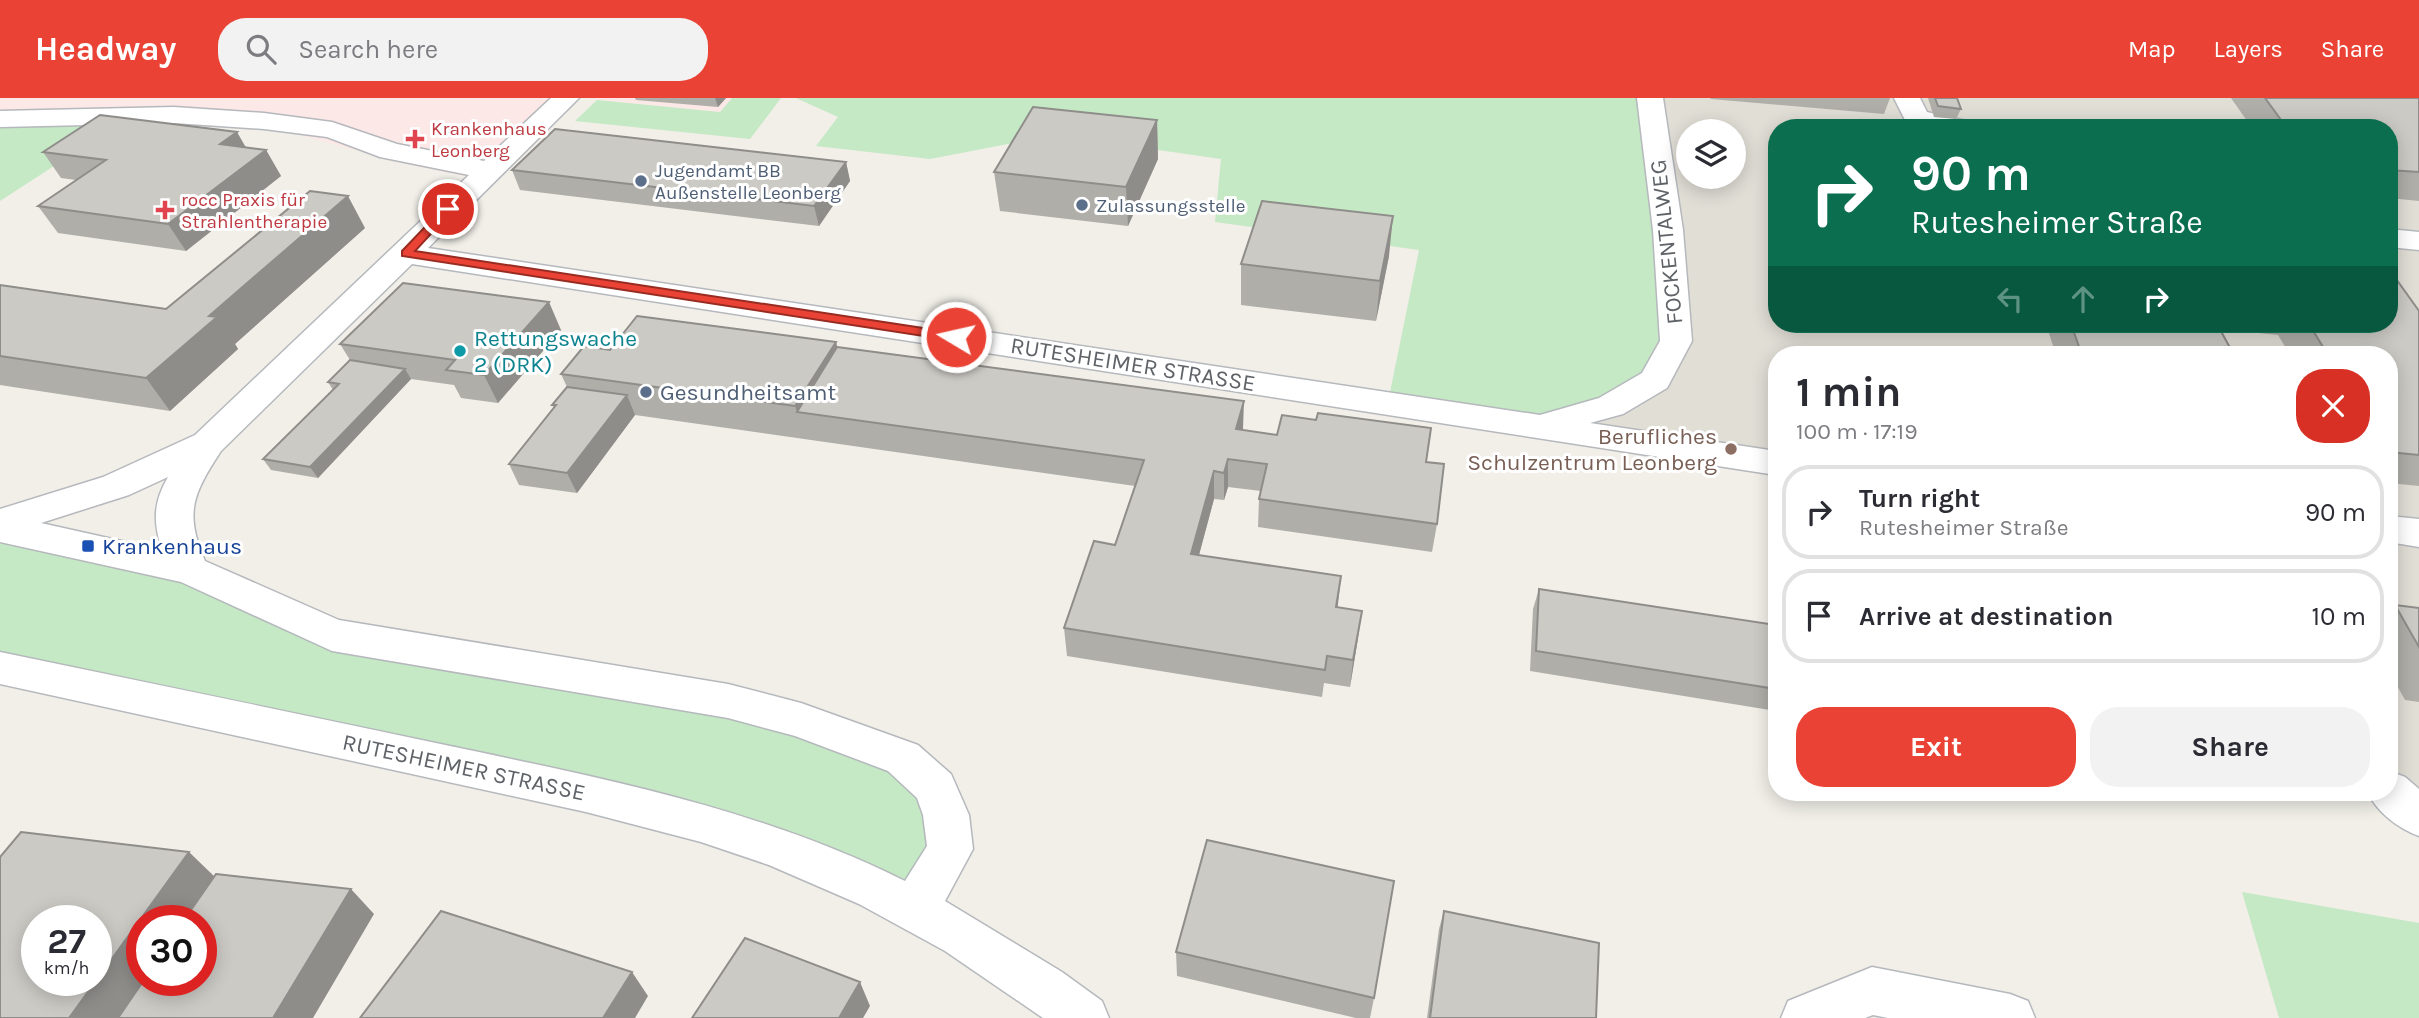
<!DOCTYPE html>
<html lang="en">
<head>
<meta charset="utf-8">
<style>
	:root { --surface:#fff; --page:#f2f2f3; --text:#2b2b33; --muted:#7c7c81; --line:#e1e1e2; --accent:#ea4335 }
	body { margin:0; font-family:Karla,sans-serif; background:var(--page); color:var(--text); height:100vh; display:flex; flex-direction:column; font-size:26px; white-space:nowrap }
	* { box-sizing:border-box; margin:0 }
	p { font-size:23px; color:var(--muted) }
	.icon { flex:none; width:38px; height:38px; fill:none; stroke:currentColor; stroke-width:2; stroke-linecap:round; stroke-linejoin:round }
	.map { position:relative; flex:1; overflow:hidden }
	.side { position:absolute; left:1768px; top:248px; width:630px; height:455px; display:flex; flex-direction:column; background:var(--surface); border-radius:28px; box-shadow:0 4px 18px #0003 }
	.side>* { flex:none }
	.hud { position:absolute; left:1768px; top:21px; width:630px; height:214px; border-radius:28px; box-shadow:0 4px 18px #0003; background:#0b6e4f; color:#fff; overflow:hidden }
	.fabs { position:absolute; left:1676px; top:21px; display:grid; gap:14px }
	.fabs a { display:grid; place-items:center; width:70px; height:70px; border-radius:50%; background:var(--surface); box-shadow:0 4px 18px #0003; font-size:35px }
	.speed { position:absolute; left:21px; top:807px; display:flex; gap:14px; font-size:35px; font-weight:700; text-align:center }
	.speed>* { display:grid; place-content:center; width:91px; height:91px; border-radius:50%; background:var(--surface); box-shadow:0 4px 18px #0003; line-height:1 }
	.speed small { font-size:18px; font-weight:400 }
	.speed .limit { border:10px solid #d22; background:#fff; color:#111 }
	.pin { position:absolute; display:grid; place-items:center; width:60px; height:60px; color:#fff; margin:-30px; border:4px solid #fff; border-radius:50%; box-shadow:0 2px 7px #0007 }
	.me { position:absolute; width:77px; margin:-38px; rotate:279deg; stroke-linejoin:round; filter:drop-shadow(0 0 5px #0008) }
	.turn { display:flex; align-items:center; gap:24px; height:147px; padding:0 28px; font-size:32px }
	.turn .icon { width:91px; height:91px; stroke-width:2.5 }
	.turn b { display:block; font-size:49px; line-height:60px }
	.lanes { display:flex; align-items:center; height:66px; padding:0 28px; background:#0003; justify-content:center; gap:35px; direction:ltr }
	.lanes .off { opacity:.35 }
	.round { display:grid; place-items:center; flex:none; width:74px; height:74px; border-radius:28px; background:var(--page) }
	.summary { display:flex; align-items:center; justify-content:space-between; height:119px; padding:0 28px }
	h1 { font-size:42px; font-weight:700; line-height:52px }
	.action { display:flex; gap:14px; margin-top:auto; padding:14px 28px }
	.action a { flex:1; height:80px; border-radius:28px; background:var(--accent); color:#fff; font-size:28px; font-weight:700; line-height:80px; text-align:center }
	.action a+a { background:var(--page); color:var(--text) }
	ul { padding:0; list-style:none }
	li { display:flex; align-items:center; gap:21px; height:94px; margin:0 14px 10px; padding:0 14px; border:4px solid var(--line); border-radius:28px }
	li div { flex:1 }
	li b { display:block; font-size:26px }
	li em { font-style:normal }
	header { display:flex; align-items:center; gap:42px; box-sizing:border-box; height:98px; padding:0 35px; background:var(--accent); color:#fff }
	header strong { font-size:33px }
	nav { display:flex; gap:38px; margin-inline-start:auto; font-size:24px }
	.search { width:490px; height:63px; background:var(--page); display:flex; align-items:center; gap:18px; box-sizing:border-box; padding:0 24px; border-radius:28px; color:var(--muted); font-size:26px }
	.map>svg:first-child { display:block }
	.education { fill:#e1ded6; fill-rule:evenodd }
	.medical { fill:#fce8e6 }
	.green { fill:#c5e8c5 }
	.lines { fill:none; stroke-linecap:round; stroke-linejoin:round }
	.minor-casing { stroke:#b5b8bc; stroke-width:3 }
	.minor { fill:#fff; fill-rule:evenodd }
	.wall { fill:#afaea9 }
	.shaded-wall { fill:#8f8d8a }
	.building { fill:#cccac5; stroke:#8f8d8a; stroke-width:2; fill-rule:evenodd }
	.route { fill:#ea4335; stroke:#982c22; stroke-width:2 }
	.health-dot { fill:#e0444e; stroke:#fff; stroke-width:2.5 }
	.service-dot { fill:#5c6f8a; stroke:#fff; stroke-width:2.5 }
	.culture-dot { fill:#0f9aa8; stroke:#fff; stroke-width:2.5 }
	.education-dot { fill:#8d6e63; stroke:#fff; stroke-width:2.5 }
	.transit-dot { fill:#1a4fb4; stroke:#fff; stroke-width:2.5 }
	.labels { text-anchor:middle; stroke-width:6; stroke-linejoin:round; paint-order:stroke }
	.far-health-label { font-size:19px; fill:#be3a42; stroke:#fff; text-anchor:start }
	.far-service-label { font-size:19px; fill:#4e5e75; stroke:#fff; text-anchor:start }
	.street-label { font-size:23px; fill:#5f6368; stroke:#fff }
	.culture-label { font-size:23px; fill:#0d838f; stroke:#fff; text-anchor:start }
	.service-label { font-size:23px; fill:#4e5e75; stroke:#fff; text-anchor:start }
	.education-label { font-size:23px; fill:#785e54; stroke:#fff; text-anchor:end }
	.transit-label { font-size:23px; fill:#164399; stroke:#fff; text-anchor:start }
</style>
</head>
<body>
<header>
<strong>Headway</strong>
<div class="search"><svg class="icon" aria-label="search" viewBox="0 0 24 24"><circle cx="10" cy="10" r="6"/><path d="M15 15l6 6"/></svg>Search here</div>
<nav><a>Map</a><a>Layers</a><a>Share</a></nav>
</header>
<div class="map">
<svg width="2419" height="920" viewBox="0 0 2419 920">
	<rect width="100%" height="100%" fill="#f1efe8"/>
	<!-- education -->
	<path class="education" d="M1650,0h769v708l-30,-21v-430h-613v108l-238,-38zM1776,30h613v196h-613zM1689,33h45v46h-45z"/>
	<!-- medical -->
	<path class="medical" d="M0,0h555l-86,79 -60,-12 -112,-31 -54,-7 -121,-5 -122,6z
		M583,0h149l-12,14z"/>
	<!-- green -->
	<path class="green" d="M732,0h49l-31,41 -175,-18 22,-21 123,12z
		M796,0h854l23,187 -18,95 -117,45 -150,-23 31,-152 -204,-28 6,-63 -167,-24 -124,24 -114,-13 22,-29z
		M122,24l-122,79v-73z
		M0,430l88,18 244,89 396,66 175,57 43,57 -31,92 -84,-39 -831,-200z
		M2242,794l177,31v95h-140z"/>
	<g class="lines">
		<defs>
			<path id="minor" d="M551,0h28l-151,150 1112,167 59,-17 43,-25 18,-32 -7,-111 -16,-132h26l20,132 9,111 -25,47 -44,26 -33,9 186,28v24l-1364,-211 -191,187c-28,43 -37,61 -16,110l134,59 389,64 73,19 117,42 33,29 18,41 4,34 -28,52 117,71 40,29 7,17h-66l-98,-67 -86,-47 -90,-39 -68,-23 -115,-30 -586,-128v-32c150,31 300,62 450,94 156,33 311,63 455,135l22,-35 -4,-31 -6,-17 -29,-27 -93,-35 -67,-18 -396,-67 -151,-69 -181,-40v-33l103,-32 92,-42 274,-260 -89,-18 -53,-20 -63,-8 -90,-6 -174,4v-16l174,-4 90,6 68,9 65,22 87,17zM168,379c-15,26 -15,45 -6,73l-121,-27 88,-28z
				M1894,0h26l7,14 44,10 3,6h-50l-17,-4z
				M2389,131l30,3v18l-30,-3z
				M2389,418l30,3v28l-30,-5z
				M2389,673l16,6 14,12v47c-21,-8 -41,-23 -51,-43h21z
				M1872,869l138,27 18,7 7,17h-147l-15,-3 -8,3h-84l7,-17z"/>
		</defs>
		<!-- minor casing -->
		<use href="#minor" class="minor-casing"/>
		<!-- minor -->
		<use href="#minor" class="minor"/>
	</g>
	<!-- wall -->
	<path class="wall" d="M635,0h91l-8,9 -82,-7z
		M1710,0h180l-6,16 -173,-15z
		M1928,0h29l4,11 -5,10 -22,-2z
		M2231,0h188v103l-30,-3v-70h-137z
		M1157,22l1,39 -30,67 -128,-15 -6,-39z
		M245,49l21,3 15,26 -95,75 -128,-18 -20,-27 38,-26 -15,-2 -18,-26z
		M846,64l4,19 -31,45 -299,-36 -8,-20z
		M365,130l-130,116 3,5 -68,62 -170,-26v-100l166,24z
		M1389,158l-13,65 -135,-16v-41z
		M2419,213v175l-30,-3v-128h-99l-12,-20 -58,-6 14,26h-178l-10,-31h343z
		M1913,226h48l-2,4z
		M561,232l-63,73 -37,-5 -7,-13 -43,-6 -93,99 -47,-8 -8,-11 70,-69 -5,-8 22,-22 -10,-16z
		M836,244l1,5 406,82v1l183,32 11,62 -5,28 -174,-25 1,-28 2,-8 -33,-4 -4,13 -10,-1 -15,56 139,52 20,31 -8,49 -26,-4 -2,14 -255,-41 -3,-28 51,-83 20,-59 -500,-71 -58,78 -58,-8 -10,-21 45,-56 -2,-3 15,-18 -6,-13 49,-24z
		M1539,491l237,36v86l-246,-40 3,-62z
		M2395,507l24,3v94l-14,-2 -16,-29v-60z
		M1444,813l152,107h-169l12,-89z
		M1176,854l198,46 -4,20h-14l-179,-42z"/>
	<!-- shaded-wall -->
	<path class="shaded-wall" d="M715,0h11l-8,9z
		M1157,22l1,39 -30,67 -2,-39z
		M237,34l15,26 -32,-14z
		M266,52l15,26 -95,75 -18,-27z
		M846,64l4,19 -31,45 -5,-20z
		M348,98l17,32 -130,116 3,5 -68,62 -24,-33 63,-62z
		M1393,118l-4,40 -13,65 4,-40z
		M549,204l12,28 -63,73 -14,-28z
		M836,244l8,33 -47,37 -2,-6z
		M405,271l6,10 -93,99 -8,-11z
		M627,297l8,20 -58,78 -10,-20z
		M1244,303l-1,28 -8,28 1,-28z
		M1228,361v28l-4,13v-27z
		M1214,373v28l-22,82 -1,-27z
		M1341,478l-3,28 -5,30 3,-27z
		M1362,513l-4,27 -8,49 3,-27z
		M189,754l27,26 -30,42h-44v60h2l-26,38h-49z
		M351,791l23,25 -61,104h-40z
		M632,874l16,24 -13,22h-32z
		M860,884l10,24 -7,12h-24z"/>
	<!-- building -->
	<path class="building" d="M1935,0h22l4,11 -23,-3z
		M2265,0h154v74l-30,-2v-42h-102z
		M1033,9l124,13 -31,67 -132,-15z
		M100,17l137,17 -17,12 46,6 -98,74 -130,-18 68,-46 -63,-8z
		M1812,24l66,6h-65z
		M555,31l291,33 -32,44 -302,-36z
		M310,93l38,5 -139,120 8,1 -71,61 -146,-22v-71l166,24z
		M1262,103l131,15 -13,65 -139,-17z
		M2389,171l30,42v144l-30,-3v-97h-61l-19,-31h80z
		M403,185l146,19 -65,73 -38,-5 9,-10 -115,-16z
		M637,218l199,26 -41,64 -234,-32 23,-28 26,4z
		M2071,226h146l17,31h-152z
		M837,249l407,54 -8,28 41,6 5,-20 34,5 2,-7 113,15 -5,34 18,2 -7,60 -178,-25 8,-35 -39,-5 -4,14 -10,-2 -23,83 150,22 -5,31 26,4 -9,49 -26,-4 -2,14 -261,-42 30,-87 21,4 29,-85 -347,-48z
		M350,262l55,9 -95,98 -47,-8 76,-75 -11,-2z
		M567,289l60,8 -60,78 -58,-9 47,-59h-4z
		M1539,491l237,36v64l-240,-38z
		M2395,507l24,3v39z
		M21,734l168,20 -120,166h-69v-161zM37,822h59v60h-59z
		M1207,742l187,41 -20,117 -198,-46z
		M216,776l135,15 -78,129h-155l26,-38h57v-60h-17z
		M441,813l191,61 -29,46h-243z
		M1444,813l155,32 -3,75h-166z
		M745,840l115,44 -21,36h-147z"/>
	<!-- route -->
	<path class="route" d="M444,109l10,2 -39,42 541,82 7,4 -7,4 -554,-85v-5z"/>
	<!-- markers -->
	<g class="health-dot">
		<path d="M411.5 30.5h7v7h7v7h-7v7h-7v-7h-7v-7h7z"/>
		<path d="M161.5 101.5h7v7h7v7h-7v7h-7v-7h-7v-7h7z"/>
	</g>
	<g class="service-dot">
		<circle cx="641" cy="83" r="7"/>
		<circle cx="1082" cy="107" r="7"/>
		<circle cx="646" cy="294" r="7"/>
	</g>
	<circle class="culture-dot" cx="460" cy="253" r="7"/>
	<circle class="education-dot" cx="1731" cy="351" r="7"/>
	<rect class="transit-dot" x="81" y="441" width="14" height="14" rx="3.5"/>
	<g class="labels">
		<!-- far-health labels -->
		<g class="far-health-label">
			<text x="431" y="37">Krankenhaus<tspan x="431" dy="22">Leonberg</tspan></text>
			<text x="181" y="108">rocc Praxis für<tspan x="181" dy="22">Strahlentherapie</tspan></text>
		</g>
		<!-- far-service labels -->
		<g class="far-service-label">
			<text x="655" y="79">Jugendamt BB<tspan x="655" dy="22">Außenstelle Leonberg</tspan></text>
			<text x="1096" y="114">Zulassungsstelle</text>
		</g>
		<!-- street labels -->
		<g class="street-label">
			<text transform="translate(1666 144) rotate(-96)" y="8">FOCKENTALWEG</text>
			<text transform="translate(1133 266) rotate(9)" y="8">RUTESHEIMER STRASSE</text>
			<text transform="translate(464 669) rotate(12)" y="8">RUTESHEIMER STRASSE</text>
		</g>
		<!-- culture labels -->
		<g class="culture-label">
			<text x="474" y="248">Rettungswache<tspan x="474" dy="26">2 (DRK)</tspan></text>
		</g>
		<!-- service labels -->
		<g class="service-label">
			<text x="660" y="302">Gesundheitsamt</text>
		</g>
		<!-- education labels -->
		<g class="education-label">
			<text x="1717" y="346">Berufliches<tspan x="1717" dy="26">Schulzentrum Leonberg</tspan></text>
		</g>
		<!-- transit labels -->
		<g class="transit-label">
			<text x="102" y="456">Krankenhaus</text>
		</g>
	</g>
</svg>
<div class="fabs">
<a><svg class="icon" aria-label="layers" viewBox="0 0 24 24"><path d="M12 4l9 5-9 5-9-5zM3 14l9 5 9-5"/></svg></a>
</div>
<div class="speed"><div>27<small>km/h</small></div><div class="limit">30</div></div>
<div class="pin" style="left:448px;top:111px;background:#d93025"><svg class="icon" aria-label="arrive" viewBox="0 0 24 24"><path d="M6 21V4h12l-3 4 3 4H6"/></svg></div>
<svg class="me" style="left:956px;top:239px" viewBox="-20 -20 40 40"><circle r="17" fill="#ea4335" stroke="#fff" stroke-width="3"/><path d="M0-11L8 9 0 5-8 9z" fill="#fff"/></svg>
<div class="hud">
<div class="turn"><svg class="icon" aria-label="right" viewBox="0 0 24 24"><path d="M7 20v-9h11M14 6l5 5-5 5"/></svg><div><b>90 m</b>Rutesheimer Straße</div></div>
<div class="lanes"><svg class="icon off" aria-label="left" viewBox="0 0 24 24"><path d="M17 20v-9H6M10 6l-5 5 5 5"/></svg><svg class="icon off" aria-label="ahead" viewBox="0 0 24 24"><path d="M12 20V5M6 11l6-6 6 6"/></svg><svg class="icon" aria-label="right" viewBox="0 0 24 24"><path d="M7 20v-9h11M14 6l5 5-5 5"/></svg></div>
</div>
<section class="side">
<div class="summary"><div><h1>1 min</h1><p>100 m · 17:19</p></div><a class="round" style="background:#d93025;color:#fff"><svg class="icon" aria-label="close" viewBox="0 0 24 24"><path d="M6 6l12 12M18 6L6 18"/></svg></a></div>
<ul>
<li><svg class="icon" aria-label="right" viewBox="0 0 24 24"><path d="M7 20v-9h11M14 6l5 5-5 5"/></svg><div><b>Turn right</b><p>Rutesheimer Straße</p></div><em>90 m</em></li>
<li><svg class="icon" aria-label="arrive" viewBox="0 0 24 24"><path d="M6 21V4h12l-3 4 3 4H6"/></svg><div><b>Arrive at destination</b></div><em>10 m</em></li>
</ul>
<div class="action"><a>Exit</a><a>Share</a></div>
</section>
</div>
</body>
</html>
